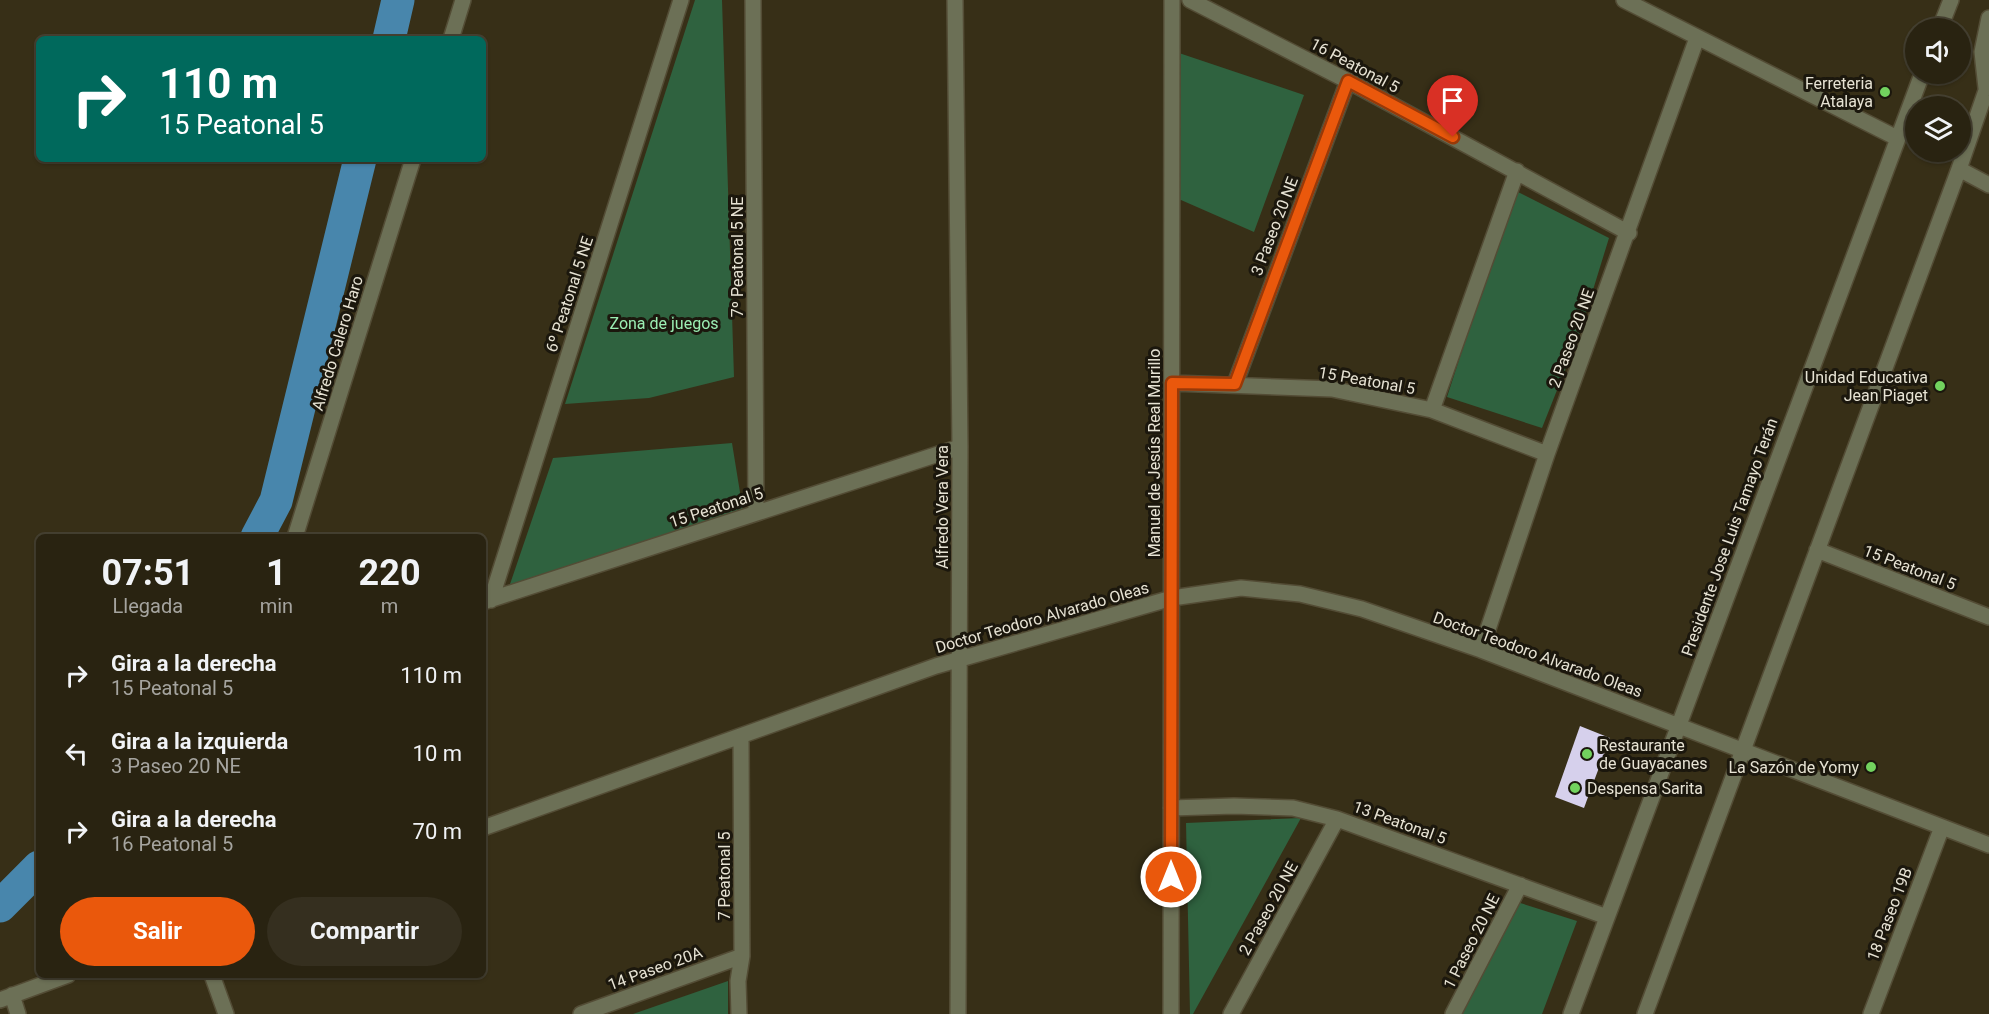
<!DOCTYPE html>
<html lang="es">
<head>
<meta charset="utf-8">
<style>
	:root { --surface:#292311; --page:#352f1f; --text:#f1f3f6; --muted:#a5a49f; --line:#454031; --accent:#ea580c }
	body { margin:0; font-family:Roboto,sans-serif; background:var(--page); color:var(--text); height:100vh; display:flex; flex-direction:column; font-size:22px; white-space:nowrap }
	* { box-sizing:border-box; margin:0 }
	p { font-size:20px; color:var(--muted) }
	.icon { flex:none; width:33px; height:33px; fill:none; stroke:currentColor; stroke-width:2; stroke-linecap:round; stroke-linejoin:round }
	.map { position:relative; flex:1; overflow:hidden }
	.sheet { position:absolute; left:36px; top:534px; width:450px; height:444px; display:flex; flex-direction:column; background:var(--surface); border-radius:9px; box-shadow:0 2px 4px #0004,0 0 0 2px var(--line) }
	.sheet>* { flex:none }
	.guide { position:absolute; left:36px; top:36px; width:450px; height:126px; border-radius:9px; box-shadow:0 2px 4px #0004,0 0 0 2px var(--line); background:#00695c; color:#fff; overflow:hidden }
	.controls { position:absolute; left:1905px; top:18px; display:grid; gap:12px }
	.controls a { display:grid; place-items:center; width:66px; height:66px; border-radius:50%; background:var(--surface); box-shadow:0 2px 4px #0004,0 0 0 2px var(--line); font-size:30px }
	.pin { position:absolute; display:grid; place-items:center; width:51px; height:51px; color:#fff; margin:-62px -26px; border-radius:50% 50% 50% 0; rotate:-45deg; box-shadow:0 0 6px #0007 }
	.pin .icon { rotate:45deg }
	.me { position:absolute; width:66px; margin:-33px; rotate:0deg; stroke-linejoin:round; filter:drop-shadow(0 0 4px #0008) }
	.turn { display:flex; align-items:center; gap:21px; height:126px; padding:0 24px; font-size:27px }
	.turn .icon { width:78px; height:78px; stroke-width:2.5 }
	.turn b { display:block; font-size:42px; line-height:51px }
	.eta { display:flex; justify-content:space-evenly; align-items:center; height:102px; text-align:center }
	.eta b { font-size:36px; font-weight:700; line-height:42px }
	.action { display:flex; gap:12px; margin-top:auto; padding:12px 24px }
	.action a { flex:1; height:69px; border-radius:36px; background:var(--accent); color:#fff; font-size:24px; font-weight:700; line-height:69px; text-align:center }
	.action a+a { background:var(--page); color:var(--text) }
	ul { padding:0; list-style:none }
	li { display:flex; align-items:center; gap:18px; height:78px; padding:0 24px }
	li div { flex:1 }
	li b { display:block; font-size:22px }
	li em { font-style:normal }
	.map>svg:first-child { display:block }
	.green { fill:#2f623f }
	.lines { fill:none; stroke-linecap:round; stroke-linejoin:round }
	.canal { stroke:#4886ac; stroke-width:33 }
	.building { fill:#d6d0ec }
	.minor-casing { stroke:#534c35; stroke-width:18 }
	.minor { stroke:#6c7056; stroke-width:15 }
	.route-casing { stroke:#983908; stroke-width:15 }
	.route { stroke:#ea580c; stroke-width:10 }
	.poi-dot { fill:#72d25e; stroke:#1b170d; stroke-width:2 }
	.labels { text-anchor:middle; stroke-width:6; stroke-linejoin:round; paint-order:stroke }
	.street-label { font-size:16px; fill:#e7e3d4; stroke:#1b170d }
	.poi-label { font-size:16px; fill:#e7e3d4; stroke:#1b170d; text-anchor:end }
	.park-label { font-size:16px; fill:#9beeb3; stroke:#1b170d }
</style>
</head>
<body>
<div class="map">
<svg width="1989" height="1014" viewBox="0 0 1989 1014">
	<rect width="100%" height="100%" fill="#372f17"/>
	<!-- green -->
	<path class="green" d="M695,0h27l12,377 -85,21 -84,6z
		M1179,53l125,42 -50,137 -73,-32 -8,4z
		M1518,192l91,46 -29,94 -38,96 -95,-31 34,-105z
		M732,443l12,74 -236,73 45,-132z
		M1301,818l-108,196h-3l-4,-191z
		M1517,902l60,19 -35,93h-80z
		M728,981v33h-95z"/>
	<g class="lines">
		<!-- canal -->
		<path class="canal" d="M389,39l9,-39
			M257,537l19,-36 84,-342
			M0,906l39,-39"/>
	</g>
	<!-- building -->
	<path class="building" d="M1580,726l30,12 -26,70 -29,-11z"/>
	<g class="lines">
		<defs>
			<path id="minor" d="M753,0l3,513
				M955,0l5,447 -2,567
				M1190,0l158,81 281,152
				M1624,0l273,138
				M1940,28l11,-28
				M451,39l12,-39
				M1986,88l-4,-36 7,-34
				M1959,169l30,16
				M1172,383l160,6 100,21 115,44
				M1235,384l113,-303
				M1432,410l85,-239
				M295,537l118,-378
				M1817,550l172,67
				M491,600l190,-600
				M486,601l474,-154
				M1481,650l66,-196 150,-416
				M1171,808l63,-2 59,2 44,11 270,98
				M483,828l453,-162 236,-68 69,-10 59,6 62,15 119,41 508,195
				M212,975l14,39
				M12,995l6,19
				M0,1000l68,-25
				M581,1014l161,-58
				M739,1014l-1,-33 4,-25 -1,-219
				M1171,1014l1,-1014
				M1231,1014l106,-195
				M1453,1014l67,-129
				M1571,1014l351,-940
				M1645,1014l314,-845 30,-87
				M1871,1014l71,-187"/>
		</defs>
		<!-- minor casing -->
		<use href="#minor" class="minor-casing"/>
		<!-- minor -->
		<use href="#minor" class="minor"/>
	</g>
	<g class="lines">
		<defs>
			<path id="route" d="M1171,877l1,-494 63,1 113,-303 105,56"/>
		</defs>
		<!-- route casing -->
		<use href="#route" class="route-casing"/>
		<!-- route -->
		<use href="#route" class="route"/>
	</g>
	<!-- markers -->
	<g class="poi-dot">
		<circle cx="1885" cy="92" r="6"/>
		<circle cx="1940" cy="386" r="6"/>
		<circle cx="1587" cy="754" r="6"/>
		<circle cx="1871" cy="767" r="6"/>
		<circle cx="1575" cy="788" r="6"/>
	</g>
	<g class="labels">
		<!-- street labels -->
		<g class="street-label">
			<text transform="translate(1355 65) rotate(28)" y="6">16 Peatonal 5</text>
			<text transform="translate(1274 226) rotate(-69)" y="6">3 Paseo 20 NE</text>
			<text transform="translate(737 257) rotate(-90)" y="6">7º Peatonal 5 NE</text>
			<text transform="translate(569 294) rotate(-72)" y="6">6º Peatonal 5 NE</text>
			<text transform="translate(1571 338) rotate(-70)" y="6">2 Paseo 20 NE</text>
			<text transform="translate(337 343) rotate(-73)" y="6">Alfredo Calero Haro</text>
			<text transform="translate(1367 380) rotate(10)" y="6">15 Peatonal 5</text>
			<text transform="translate(1154 453) rotate(-90)" y="6">Manuel de Jesús Real Murillo</text>
			<text transform="translate(716 507) rotate(-18)" y="6">15 Peatonal 5</text>
			<text transform="translate(942 507) rotate(-90)" y="6">Alfredo Vera Vera</text>
			<text transform="translate(1729 537) rotate(-70)" y="6">Presidente Jose Luis Tamayo Terán</text>
			<text transform="translate(1910 567) rotate(21)" y="6">15 Peatonal 5</text>
			<text transform="translate(1042 617) rotate(-16)" y="6">Doctor Teodoro Alvarado Oleas</text>
			<text transform="translate(1538 654) rotate(20)" y="6">Doctor Teodoro Alvarado Oleas</text>
			<text transform="translate(1400 822) rotate(20)" y="6">13 Peatonal 5</text>
			<text transform="translate(724 876) rotate(-90)" y="6">7 Peatonal 5</text>
			<text transform="translate(1268 908) rotate(-61)" y="6">2 Paseo 20 NE</text>
			<text transform="translate(1889 914) rotate(-69)" y="6">18 Paseo 19B</text>
			<text transform="translate(1471 941) rotate(-63)" y="6">1 Paseo 20 NE</text>
			<text transform="translate(655 968) rotate(-20)" y="6">14 Paseo 20A</text>
		</g>
		<!-- poi labels -->
		<g class="poi-label">
			<text x="1873" y="89">Ferreteria<tspan x="1873" dy="18">Atalaya</tspan></text>
			<text x="1928" y="383">Unidad Educativa<tspan x="1928" dy="18">Jean Piaget</tspan></text>
			<text x="1599" y="751" text-anchor="start">Restaurante<tspan x="1599" dy="18">de Guayacanes</tspan></text>
			<text x="1859" y="773">La Sazón de Yomy</text>
			<text x="1587" y="794" text-anchor="start">Despensa Sarita</text>
		</g>
		<!-- park labels -->
		<g class="park-label">
			<text x="664" y="329">Zona de juegos</text>
		</g>
	</g>
</svg>
<div class="controls">
<a><svg class="icon" aria-label="sound" viewBox="0 0 24 24"><path d="M4 9h4l5-4v14l-5-4H4zM17 9q2 3 0 6"/></svg></a>
<a><svg class="icon" aria-label="layers" viewBox="0 0 24 24"><path d="M12 4l9 5-9 5-9-5zM3 14l9 5 9-5"/></svg></a>
</div>
<div class="pin" style="left:1453px;top:137px;background:#d93025"><svg class="icon" aria-label="arrive" viewBox="0 0 24 24"><path d="M6 21V4h12l-3 4 3 4H6"/></svg></div>
<svg class="me" style="left:1171px;top:877px" viewBox="-20 -20 40 40"><circle r="17" fill="#ea580c" stroke="#fff" stroke-width="3"/><path d="M0-11L8 9 0 5-8 9z" fill="#fff"/></svg>
<div class="guide">
<div class="turn"><svg class="icon" aria-label="right" viewBox="0 0 24 24"><path d="M7 20v-9h11M14 6l5 5-5 5"/></svg><div><b>110 m</b>15 Peatonal 5</div></div>
</div>
<section class="sheet">
<div class="eta">
<div><b>07:51</b><p>Llegada</p></div>
<div><b>1</b><p>min</p></div>
<div><b>220</b><p>m</p></div>
</div>
<ul>
<li><svg class="icon" aria-label="right" viewBox="0 0 24 24"><path d="M7 20v-9h11M14 6l5 5-5 5"/></svg><div><b>Gira a la derecha</b><p>15 Peatonal 5</p></div><em>110 m</em></li>
<li><svg class="icon" aria-label="left" viewBox="0 0 24 24"><path d="M17 20v-9H6M10 6l-5 5 5 5"/></svg><div><b>Gira a la izquierda</b><p>3 Paseo 20 NE</p></div><em>10 m</em></li>
<li><svg class="icon" aria-label="right" viewBox="0 0 24 24"><path d="M7 20v-9h11M14 6l5 5-5 5"/></svg><div><b>Gira a la derecha</b><p>16 Peatonal 5</p></div><em>70 m</em></li>
</ul>
<div class="action"><a>Salir</a><a>Compartir</a></div>
</section>
</div>
</body>
</html>
